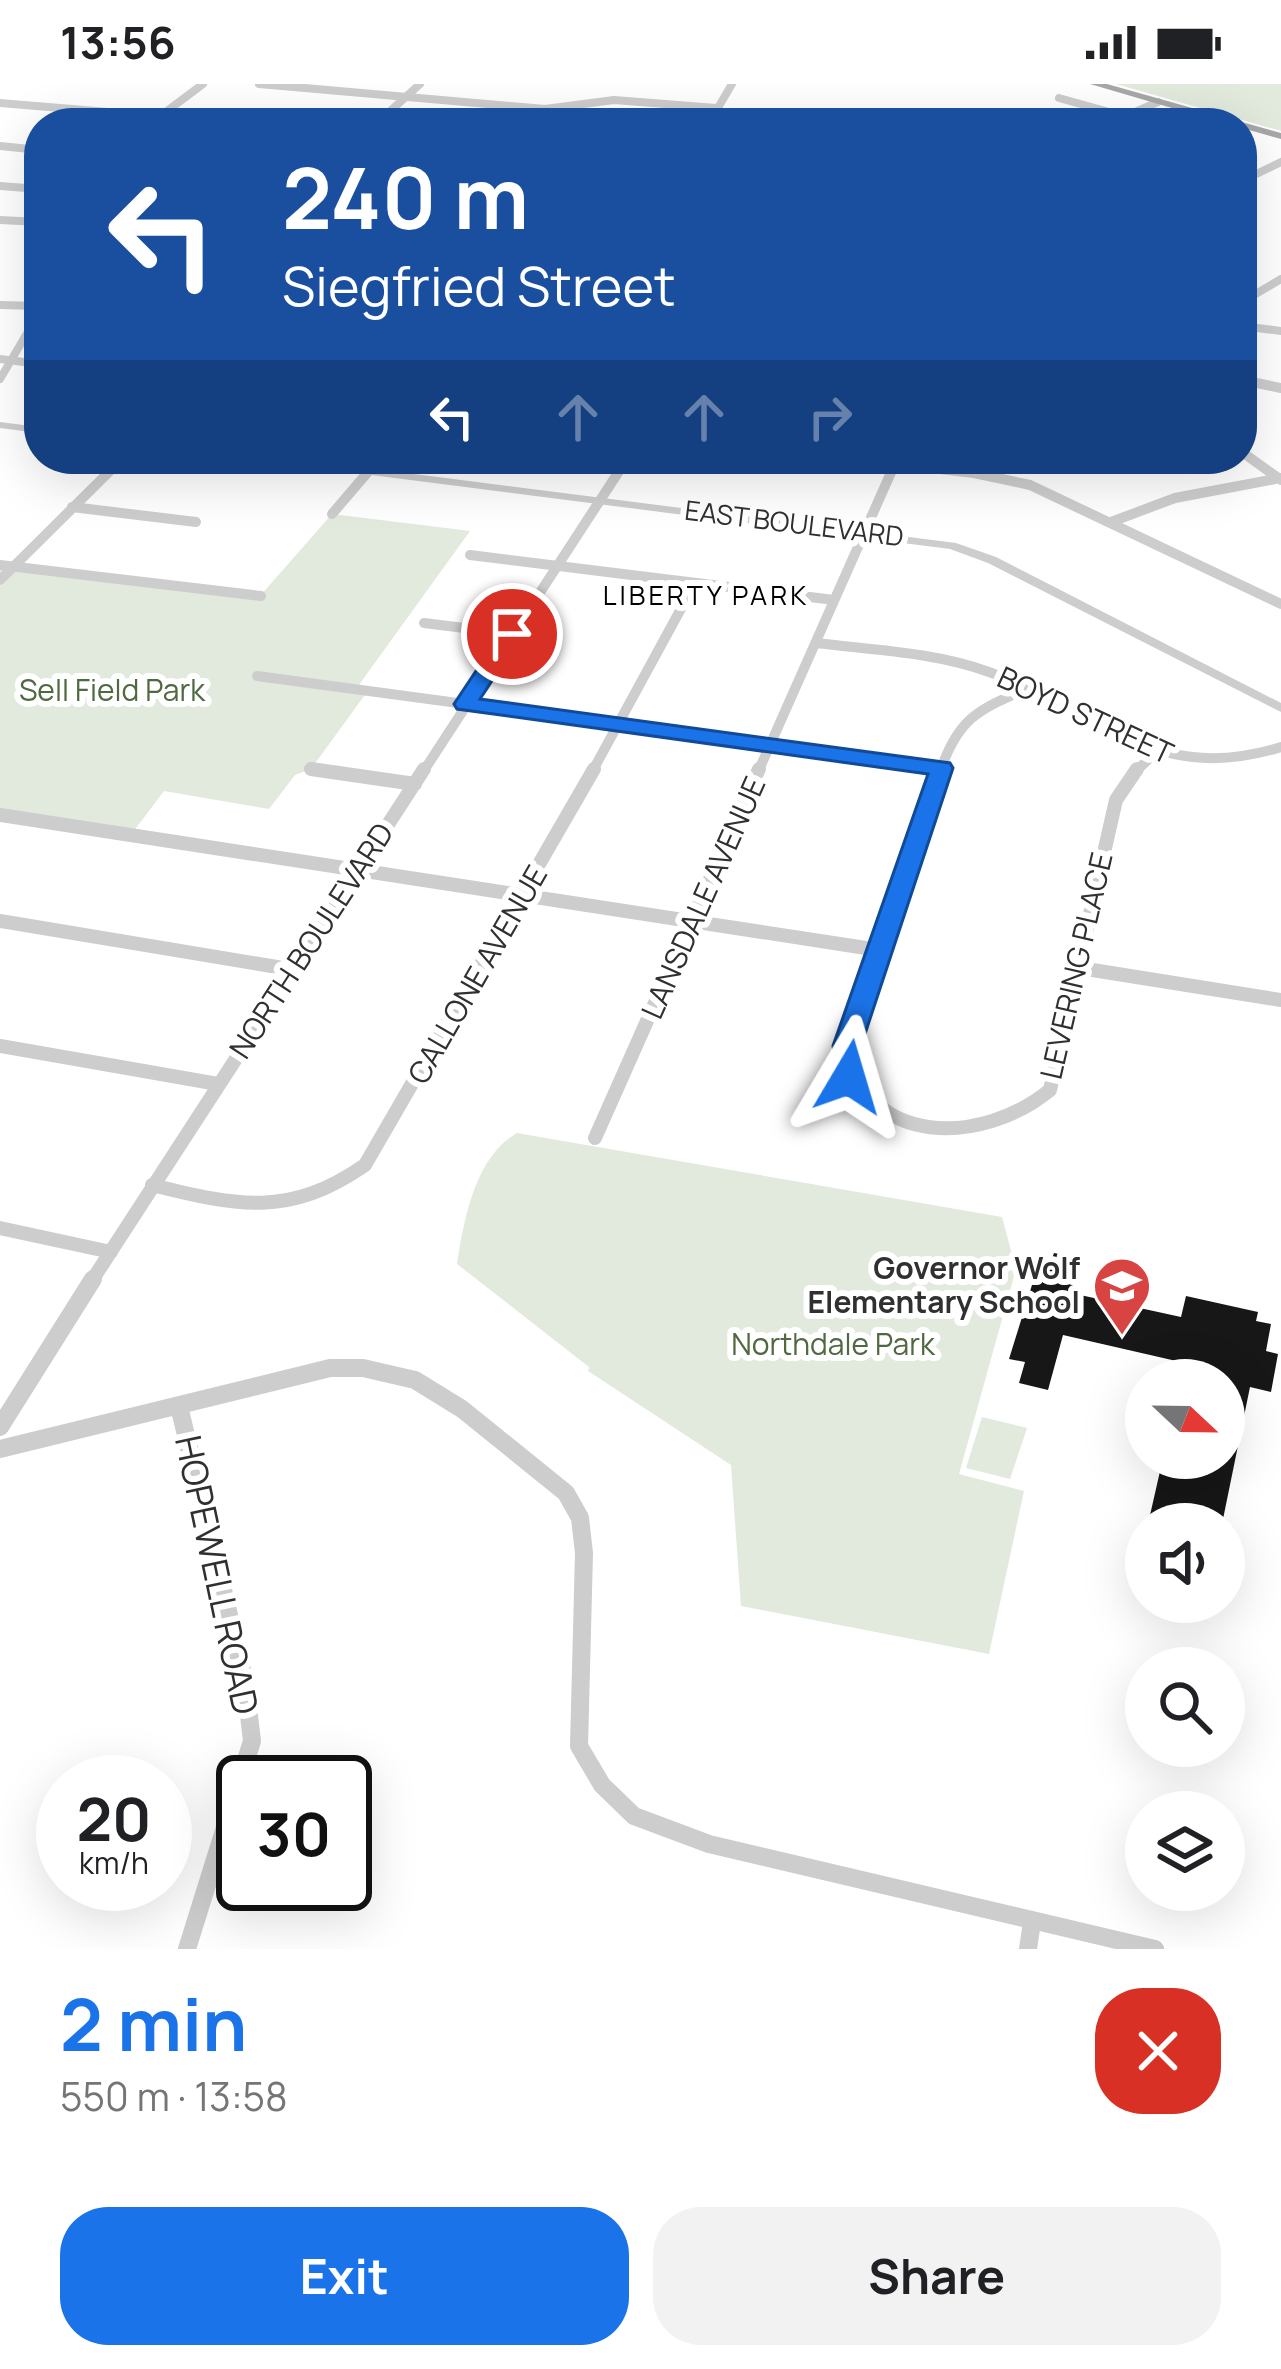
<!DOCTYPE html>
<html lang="en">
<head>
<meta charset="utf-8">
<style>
	:root { --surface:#fff; --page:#f2f2f2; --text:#202124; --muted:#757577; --accent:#1a73e8 }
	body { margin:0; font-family:Manrope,sans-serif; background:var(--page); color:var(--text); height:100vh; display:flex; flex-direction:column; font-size:45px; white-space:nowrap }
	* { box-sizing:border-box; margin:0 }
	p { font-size:39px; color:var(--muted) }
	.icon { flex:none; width:66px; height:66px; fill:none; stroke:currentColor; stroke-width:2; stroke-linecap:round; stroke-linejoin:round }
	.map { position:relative; height:1865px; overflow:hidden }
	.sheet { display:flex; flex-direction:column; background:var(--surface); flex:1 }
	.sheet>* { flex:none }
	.hud { position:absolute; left:24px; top:24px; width:1233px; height:366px; border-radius:48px; box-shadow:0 12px 48px #0002; background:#1a4fa0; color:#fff; overflow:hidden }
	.needle { width:78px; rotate:112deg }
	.controls { position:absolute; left:1125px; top:1275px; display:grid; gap:24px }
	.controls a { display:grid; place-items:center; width:120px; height:120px; border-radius:50%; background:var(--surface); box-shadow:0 12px 48px #0002; font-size:60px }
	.speed { position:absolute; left:36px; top:1671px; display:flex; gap:24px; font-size:60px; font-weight:700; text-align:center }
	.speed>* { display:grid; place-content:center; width:156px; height:156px; border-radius:50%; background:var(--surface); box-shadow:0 12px 48px #0002; line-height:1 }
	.speed small { font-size:30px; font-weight:400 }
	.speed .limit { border:6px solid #111; border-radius:18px; background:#fff; color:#111 }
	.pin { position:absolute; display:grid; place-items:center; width:102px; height:102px; color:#fff; margin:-51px; border:6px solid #fff; border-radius:50%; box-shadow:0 3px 12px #0007 }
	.me { position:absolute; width:132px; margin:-66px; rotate:7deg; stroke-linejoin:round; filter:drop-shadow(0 0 9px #0008) }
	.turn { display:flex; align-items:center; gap:42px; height:252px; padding:0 60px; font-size:54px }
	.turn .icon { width:156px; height:156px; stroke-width:2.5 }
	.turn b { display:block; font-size:84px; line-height:102px }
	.lanes { display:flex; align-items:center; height:114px; padding:0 60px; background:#0003; justify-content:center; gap:60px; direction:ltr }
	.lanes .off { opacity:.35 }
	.round { display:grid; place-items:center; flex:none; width:126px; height:126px; border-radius:48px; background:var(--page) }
	.summary { display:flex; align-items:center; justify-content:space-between; height:204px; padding:0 60px }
	h1 { font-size:72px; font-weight:700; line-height:90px; color:var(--accent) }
	.button { display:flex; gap:24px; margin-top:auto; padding:24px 60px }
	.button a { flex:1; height:138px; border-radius:48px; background:var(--accent); color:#fff; font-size:48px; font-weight:700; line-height:138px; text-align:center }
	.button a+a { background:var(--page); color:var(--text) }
	.status { display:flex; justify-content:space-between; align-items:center; height:84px; padding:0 60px; background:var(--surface); direction:ltr }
	.status svg { height:33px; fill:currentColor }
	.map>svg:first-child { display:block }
	.green { fill:#e2e9dd }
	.building { fill:#171717 }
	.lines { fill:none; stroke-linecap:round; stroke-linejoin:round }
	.minor-far3 { stroke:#cdcdcd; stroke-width:8 }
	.minor-far2 { stroke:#cdcdcd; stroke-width:10 }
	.minor-far1 { stroke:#cdcdcd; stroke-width:14 }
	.minor { stroke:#cdcdcd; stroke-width:18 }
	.tertiary { fill:#cdcdcd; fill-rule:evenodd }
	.primary { fill:#a8a8a8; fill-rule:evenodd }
	.route { fill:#1a73e8; stroke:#114b97; stroke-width:3 }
	.labels { text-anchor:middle; stroke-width:12; stroke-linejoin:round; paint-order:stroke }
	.far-street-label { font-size:27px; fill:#303030; stroke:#fff }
	.far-neighbourhood-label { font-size:27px; letter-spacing:3px; fill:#000; stroke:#fff }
	.park-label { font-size:30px; fill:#506941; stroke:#fff }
	.street-label { font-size:30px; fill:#303030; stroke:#fff }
	.poi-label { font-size:30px; font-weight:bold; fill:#303030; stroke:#fff; text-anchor:end }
	.near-street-label { font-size:36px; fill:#303030; stroke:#fff }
</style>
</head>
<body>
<div class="status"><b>13:56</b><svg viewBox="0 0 49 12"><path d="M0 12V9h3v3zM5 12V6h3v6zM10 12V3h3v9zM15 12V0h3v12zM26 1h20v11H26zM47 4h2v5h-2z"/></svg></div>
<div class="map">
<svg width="1281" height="1865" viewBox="0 0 1281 1865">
	<rect width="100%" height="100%" fill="#fff"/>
	<!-- green -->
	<path class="green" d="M1116,0h165v47z
		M332,430l138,17 -114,158 11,3 -56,77 -16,6 -26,34 -105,-18 -34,45 -130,-21v-246l260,27z
		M517,1049l485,84 14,52 -57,205 65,17 -35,163 -248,-48 -10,-141 -143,-94 1,-4 -132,-103c7,-45 18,-107 60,-131z
		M982,1333l45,11 -17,51 -44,-11z"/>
	<!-- building -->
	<path class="building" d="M1054,1169l27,6 -10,34 110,24 5,-21 72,16 -2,9 15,3 -5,27 12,3 -7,38 -21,-5 -28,137h-74l15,-66h61v-78h-43l4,-17 -122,-28 -15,55 -29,-7 6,-21 -16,-3 27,-87 11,2z"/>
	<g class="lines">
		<!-- minor-far3 -->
		<path class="minor-far3" d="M259,0l286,25 69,-9 102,8
			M1059,14l61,17
			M0,19l240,20
			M159,33l44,-33
			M377,39l43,-39
			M536,39l9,-14
			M709,39l23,-39
			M1110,39l48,-21
			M0,62l39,4
			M1242,97l39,-19
			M0,102l39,3
			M0,136l39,2
			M1242,218l39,-23
			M0,221l39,1
			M1242,242l39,5
			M0,275l39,5
			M0,295l39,-66
			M1242,296l12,2"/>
		<!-- minor-far2 -->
		<path class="minor-far2" d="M1242,296l39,8
			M1242,368l39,28
			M855,375l119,14 56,12 251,119
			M72,423l124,15
			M332,430l47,-55
			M1111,438l64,-24 106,-20
			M470,471l364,45
			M0,481l261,31
			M0,496l122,-121
			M424,539l88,11
			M816,559c57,7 118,9 173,29 110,39 165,115 292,75
			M257,592l685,92
			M311,685l18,3
			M423,688l204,-313
			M592,688l103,-189
			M758,688l139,-313
			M940,688c18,-54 38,-62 88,-84
			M1135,688l19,-18"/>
		<!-- minor-far1 -->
		<path class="minor-far1" d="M311,685l104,15
			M941,685l-94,277c18,103 136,99 203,44l66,-290 21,-31
			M0,731l879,135
			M0,837l295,49
			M1080,884l201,32
			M0,962l218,38
			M595,1054l164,-369
			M152,1101c85,21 137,33 213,-20l229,-396
			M0,1144l111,24
			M91,1198l333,-513"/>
		<!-- minor -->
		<path class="minor" d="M179,1322l66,276 7,59 -65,208
			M0,1343l93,-148
			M0,1365l330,-81h33l52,12 47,29 104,84 14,25 4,35 -5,193 23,39 32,31 75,28 446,105
			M1028,1865l4,-27"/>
		<!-- tertiary -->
		<path class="tertiary" d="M0,338l39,5v6l-39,-5z
			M264,375h33l659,84 40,14 285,146v9l-293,-149 -38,-14 -680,-87z"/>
		<!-- primary -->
		<path class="primary" d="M1090,0h17l174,49v6l-39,-11v-5h-19z"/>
	</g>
	<!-- route -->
	<path class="route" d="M512,543l11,7 -43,65 470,64 3,5 -92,278 2,31 -4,6h-20l-6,-37 95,-272 -471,-65 -3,-5 50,-75z"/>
	<!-- icons -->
	<defs>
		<symbol id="school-pin" viewBox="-11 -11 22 30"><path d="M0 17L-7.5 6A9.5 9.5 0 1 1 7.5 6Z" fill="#d84442" stroke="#fff"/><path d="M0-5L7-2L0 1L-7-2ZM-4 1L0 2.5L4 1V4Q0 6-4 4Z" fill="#fff"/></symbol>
	</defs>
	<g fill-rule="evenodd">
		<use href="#school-pin" x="1089" y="1169" width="66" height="90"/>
	</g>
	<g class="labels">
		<!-- far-street labels -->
		<g class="far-street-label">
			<text transform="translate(794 440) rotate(7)" y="9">EAST BOULEVARD</text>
		</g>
		<!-- far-neighbourhood labels -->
		<g class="far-neighbourhood-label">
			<text x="706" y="521">LIBERTY PARK</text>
		</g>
		<!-- park labels -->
		<g class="park-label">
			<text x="112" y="617">Sell Field Park</text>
			<text x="833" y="1271">Northdale Park</text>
		</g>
		<!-- street labels -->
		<g class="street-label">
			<text transform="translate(1085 632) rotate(25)" y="10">BOYD STREET</text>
			<text transform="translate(704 814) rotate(-66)" y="10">LANSDALE AVENUE</text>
			<text transform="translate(312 857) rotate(-57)" y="10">NORTH BOULEVARD</text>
			<text transform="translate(1077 882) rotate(-77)" y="10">LEVERING PLACE</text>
			<text transform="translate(478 891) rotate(-60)" y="10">CALLONE AVENUE</text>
		</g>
		<!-- poi labels -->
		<g class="poi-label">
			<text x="1080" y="1195">Governor Wolf<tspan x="1080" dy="34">Elementary School</tspan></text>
		</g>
		<!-- near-street labels -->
		<g class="near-street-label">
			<text transform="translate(217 1491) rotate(78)" y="13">HOPEWELL ROAD</text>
		</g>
	</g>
</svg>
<div class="controls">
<a><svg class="needle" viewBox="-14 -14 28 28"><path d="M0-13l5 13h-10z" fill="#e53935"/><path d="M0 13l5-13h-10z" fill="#757577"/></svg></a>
<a><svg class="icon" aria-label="sound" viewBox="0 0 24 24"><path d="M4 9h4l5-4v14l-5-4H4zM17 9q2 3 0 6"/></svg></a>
<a><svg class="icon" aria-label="search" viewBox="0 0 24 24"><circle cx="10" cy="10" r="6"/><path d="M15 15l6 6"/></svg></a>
<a><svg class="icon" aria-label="layers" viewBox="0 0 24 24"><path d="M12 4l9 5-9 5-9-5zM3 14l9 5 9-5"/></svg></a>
</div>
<div class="speed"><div>20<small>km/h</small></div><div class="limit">30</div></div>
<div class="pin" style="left:512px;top:550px;background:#d93025"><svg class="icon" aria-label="arrive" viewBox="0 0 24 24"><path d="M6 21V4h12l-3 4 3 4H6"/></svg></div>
<svg class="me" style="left:849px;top:993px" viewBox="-20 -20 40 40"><path d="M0-17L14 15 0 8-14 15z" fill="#1a73e8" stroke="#fff" stroke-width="4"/></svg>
<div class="hud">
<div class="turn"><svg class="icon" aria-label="left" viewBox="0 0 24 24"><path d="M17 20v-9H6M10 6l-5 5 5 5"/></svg><div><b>240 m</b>Siegfried Street</div></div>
<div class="lanes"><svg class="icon" aria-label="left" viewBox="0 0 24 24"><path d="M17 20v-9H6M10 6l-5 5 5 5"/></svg><svg class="icon off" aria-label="ahead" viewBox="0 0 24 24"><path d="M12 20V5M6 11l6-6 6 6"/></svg><svg class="icon off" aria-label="ahead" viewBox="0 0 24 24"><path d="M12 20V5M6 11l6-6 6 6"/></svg><svg class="icon off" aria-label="right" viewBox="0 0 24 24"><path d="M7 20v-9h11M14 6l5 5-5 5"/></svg></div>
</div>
</div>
<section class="sheet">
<div class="summary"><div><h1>2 min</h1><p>550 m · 13:58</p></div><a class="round" style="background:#d93025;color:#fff"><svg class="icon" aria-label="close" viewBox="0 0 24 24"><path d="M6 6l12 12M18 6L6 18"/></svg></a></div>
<div class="button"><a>Exit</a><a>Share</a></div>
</section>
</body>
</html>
